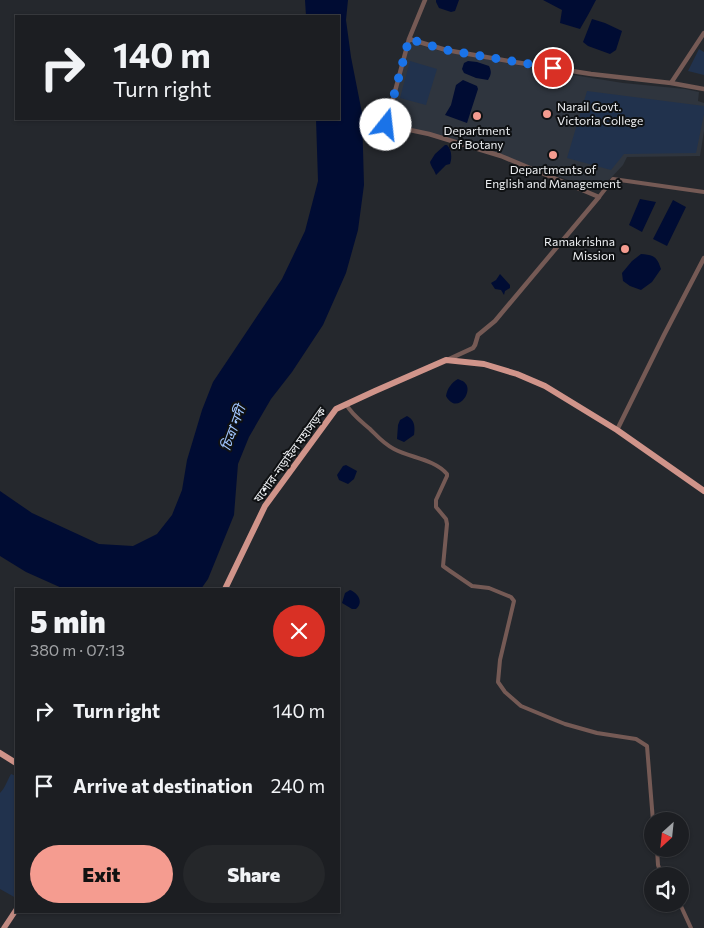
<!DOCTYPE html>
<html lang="en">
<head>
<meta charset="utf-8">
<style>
	:root { --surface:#1c1e22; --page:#25272a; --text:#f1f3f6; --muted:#a0a2a5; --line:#3a3c40; --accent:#f59c90 }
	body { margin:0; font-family:Commissioner,"Noto Sans Bengali",sans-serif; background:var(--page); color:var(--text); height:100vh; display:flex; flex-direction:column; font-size:19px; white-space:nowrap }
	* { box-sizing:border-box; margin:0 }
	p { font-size:16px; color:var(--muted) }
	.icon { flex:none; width:28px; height:28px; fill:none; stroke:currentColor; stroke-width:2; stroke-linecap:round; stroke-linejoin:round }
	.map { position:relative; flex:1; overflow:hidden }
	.drawer { position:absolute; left:15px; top:588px; width:325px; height:325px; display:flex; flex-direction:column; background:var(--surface); border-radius:0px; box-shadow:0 1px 4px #0004,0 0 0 1px var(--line) }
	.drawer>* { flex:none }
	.guide { position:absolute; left:15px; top:15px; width:325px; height:105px; border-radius:0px; box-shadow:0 1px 4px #0004,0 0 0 1px var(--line); background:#1c1e22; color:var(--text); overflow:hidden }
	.needle { width:32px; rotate:207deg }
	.buttons { position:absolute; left:644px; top:812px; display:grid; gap:10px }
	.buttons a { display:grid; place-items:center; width:45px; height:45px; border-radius:50%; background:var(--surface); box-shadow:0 1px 4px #0004,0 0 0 1px var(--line); font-size:25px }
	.pin { position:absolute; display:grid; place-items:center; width:42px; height:42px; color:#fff; margin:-21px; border:2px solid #fff; border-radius:50%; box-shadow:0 1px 5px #0007 }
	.me { position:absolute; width:55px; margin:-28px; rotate:16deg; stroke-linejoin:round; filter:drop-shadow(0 0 4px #0008) }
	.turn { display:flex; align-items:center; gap:18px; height:105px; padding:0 15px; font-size:22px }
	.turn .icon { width:65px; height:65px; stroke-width:2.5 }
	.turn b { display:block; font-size:35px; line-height:42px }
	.round { display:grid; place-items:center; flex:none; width:52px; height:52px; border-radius:26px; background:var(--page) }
	.summary { display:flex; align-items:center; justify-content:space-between; height:85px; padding:0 15px }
	h1 { font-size:30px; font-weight:800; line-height:38px }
	.action { display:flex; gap:10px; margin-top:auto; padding:10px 15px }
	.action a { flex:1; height:58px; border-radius:30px; background:var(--accent); color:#111; font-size:20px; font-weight:800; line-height:58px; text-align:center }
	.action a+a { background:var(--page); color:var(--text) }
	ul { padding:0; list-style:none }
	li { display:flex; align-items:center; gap:15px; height:75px; padding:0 15px }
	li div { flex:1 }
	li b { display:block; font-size:19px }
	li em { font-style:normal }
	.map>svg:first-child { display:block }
	.built { fill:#2f353e }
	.green { fill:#21324d }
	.water { fill:#000c33 }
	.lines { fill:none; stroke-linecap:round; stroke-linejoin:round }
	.minor { stroke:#755a55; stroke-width:4 }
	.tertiary { stroke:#755a55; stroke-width:4.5 }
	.primary { stroke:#c18a82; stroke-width:5.5 }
	.trunk { stroke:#d0948a; stroke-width:6 }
	.route { stroke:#1a73e8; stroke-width:9; stroke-dasharray:0 16.2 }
	.poi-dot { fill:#f59c90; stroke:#0f1113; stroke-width:2 }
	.labels { text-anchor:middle; stroke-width:4; stroke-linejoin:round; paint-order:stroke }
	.poi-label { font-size:12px; fill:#edeff2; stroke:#0f1113 }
	.street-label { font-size:12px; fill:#edeff2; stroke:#0f1113 }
	.water-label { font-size:14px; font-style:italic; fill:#a2c6ff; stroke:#0f1113 }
</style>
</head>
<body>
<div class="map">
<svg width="704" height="928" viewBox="0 0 704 928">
	<rect width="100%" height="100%" fill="#25282d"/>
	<!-- built -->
	<path class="built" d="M410,42l37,11 19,2 76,15 81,13 62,6 14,3 -1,9 6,2v28l-4,25 -73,1 -4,8 -12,13 -15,12 -81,-29 -127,-37z"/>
	<!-- green -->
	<path class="green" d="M699,49l5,3v23l-16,-4z
		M410,61l27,8 -11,36 -26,-7z
		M587,91l117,15v8l-8,39 -72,1 -13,16 -44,-12z
		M11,774l5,2v122l-16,-9v-96c5,-5 7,-12 11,-19z"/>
	<!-- water -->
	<path class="water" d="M305,0h43l-2,20 5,37 11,56 2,72 -6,45 -12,43 -23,52 -31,47 -21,27 -22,38 -11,27 -4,51 -26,64 -7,10h-137l-38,-17 -26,-16v-65l32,22 67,31 34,2 24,-12 15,-19 10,-25 5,-30 15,-50 11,-28 69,-103 23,-48 13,-50 -2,-62h23v-103h-33z
		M436,0h23l-4,11 -4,1 -12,-4 -3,-6z
		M543,0h53l-8,15 -8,14 -20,-6 2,-13z
		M592,19l13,4 17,8 -6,19 -6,4 -22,-8 -5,-4z
		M468,61l9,1 12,4c3,6 2,9 -1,14l-12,-2 -12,-5 -2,-4 2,-6z
		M463,80l14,6 1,3 -11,34 -22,-8 6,-10 5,-20z
		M445,145h2c5,5 5,13 3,19l-4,1 -10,10c-2,-6 -5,-8 -6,-13l5,-8z
		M640,199l16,3 -14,30 -13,-7z
		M673,200l13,7 -19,39 -14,-7z
		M641,254c12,1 16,2 20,15l-9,13 -11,8 -11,-4 -7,-5 -1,-8 10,-12z
		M500,274l10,11v3l-5,3 -1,4 -3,-5 -6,-1 -4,-6 5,-3z
		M458,379c2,1 6,2 7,4 9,8 -8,33 -19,13 1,-7 5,-13 12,-17z
		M407,416c8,4 8,11 7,19l-10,7 -7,-3 1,-14 2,-5z
		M346,465l11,6 -3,8 -6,5 -9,-4 -2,-5 6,-9z
		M350,590c8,3 14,12 6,19h-4l-10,-6 3,-10z"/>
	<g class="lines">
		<!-- minor -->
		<path class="minor" d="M599,197l14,-18 91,13
			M346,404c6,11 15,17 24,25 8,8 14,15 24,20 17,9 40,10 53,25v2l-11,24v7l10,12 1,5 -4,42 7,5 22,15 17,2 22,9 3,4 -14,59 -2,22 7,10 16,14 29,12 15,6 32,9 39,6 11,7 6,75
			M657,849l1,16 4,11
			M680,904l11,24"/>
		<!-- tertiary -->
		<path class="tertiary" d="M425,0l-16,39 -23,86 43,9 72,22 98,41 -104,124 -17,14 -3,10 -2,3 -26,12
			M409,39l37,11 68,12 77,12 80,9 33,6
			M671,83l33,-50
			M617,430l47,-95 40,-77"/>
		<!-- primary -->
		<path class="primary" d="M4,928l12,-18"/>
		<!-- trunk -->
		<path class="trunk" d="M225,589l40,-83 71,-97 39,-18 71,-31 38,4 33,10 28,12 72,44 87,61
			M0,753l16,10"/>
	</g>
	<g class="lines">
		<!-- route -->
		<path class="route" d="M386,125l23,-86 37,11 107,18"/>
	</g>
	<!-- markers -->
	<g class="poi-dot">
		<circle cx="547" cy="114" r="5"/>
		<circle cx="477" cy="116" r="5"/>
		<circle cx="553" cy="155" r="5"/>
		<circle cx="625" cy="249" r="5"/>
	</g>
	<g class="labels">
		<!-- poi labels -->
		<g class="poi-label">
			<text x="557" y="111" text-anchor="start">Narail Govt.<tspan x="557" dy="14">Victoria College</tspan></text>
			<text x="477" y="135">Department<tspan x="477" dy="14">of Botany</tspan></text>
			<text x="553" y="174">Departments of<tspan x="553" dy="14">English and Management</tspan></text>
			<text x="615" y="246" text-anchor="end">Ramakrishna<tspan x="615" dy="14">Mission</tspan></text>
		</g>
		<!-- street labels -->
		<g class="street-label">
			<text transform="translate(290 455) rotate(-54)" y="4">যশোর-নড়াইল মহাসড়ক</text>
		</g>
		<!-- water labels -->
		<g class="water-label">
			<text transform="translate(233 428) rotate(-70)" y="5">চিত্রা নদী</text>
		</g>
	</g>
</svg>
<div class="buttons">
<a><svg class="needle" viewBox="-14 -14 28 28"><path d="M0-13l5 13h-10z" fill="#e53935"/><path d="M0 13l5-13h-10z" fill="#a0a2a5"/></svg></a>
<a><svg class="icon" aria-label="sound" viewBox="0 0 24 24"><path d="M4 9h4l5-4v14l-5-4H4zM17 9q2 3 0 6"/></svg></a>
</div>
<div class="pin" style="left:553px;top:68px;background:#d93025"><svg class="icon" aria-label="arrive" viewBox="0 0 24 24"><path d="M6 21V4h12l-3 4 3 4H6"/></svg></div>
<svg class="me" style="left:386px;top:125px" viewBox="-20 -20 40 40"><circle r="19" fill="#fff"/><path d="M0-13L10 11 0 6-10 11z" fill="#1a73e8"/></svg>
<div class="guide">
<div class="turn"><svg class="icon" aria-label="right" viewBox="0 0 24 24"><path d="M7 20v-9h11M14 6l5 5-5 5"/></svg><div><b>140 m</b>Turn right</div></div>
</div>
<section class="drawer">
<div class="summary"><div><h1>5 min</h1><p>380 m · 07:13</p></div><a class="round" style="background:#d93025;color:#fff"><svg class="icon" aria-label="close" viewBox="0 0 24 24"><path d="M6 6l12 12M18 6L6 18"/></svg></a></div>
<ul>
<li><svg class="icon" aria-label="right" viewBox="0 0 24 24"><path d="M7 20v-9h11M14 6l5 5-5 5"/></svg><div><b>Turn right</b></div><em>140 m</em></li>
<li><svg class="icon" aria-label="arrive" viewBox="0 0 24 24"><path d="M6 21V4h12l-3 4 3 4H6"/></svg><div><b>Arrive at destination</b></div><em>240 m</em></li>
</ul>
<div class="action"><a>Exit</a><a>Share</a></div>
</section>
</div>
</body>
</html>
